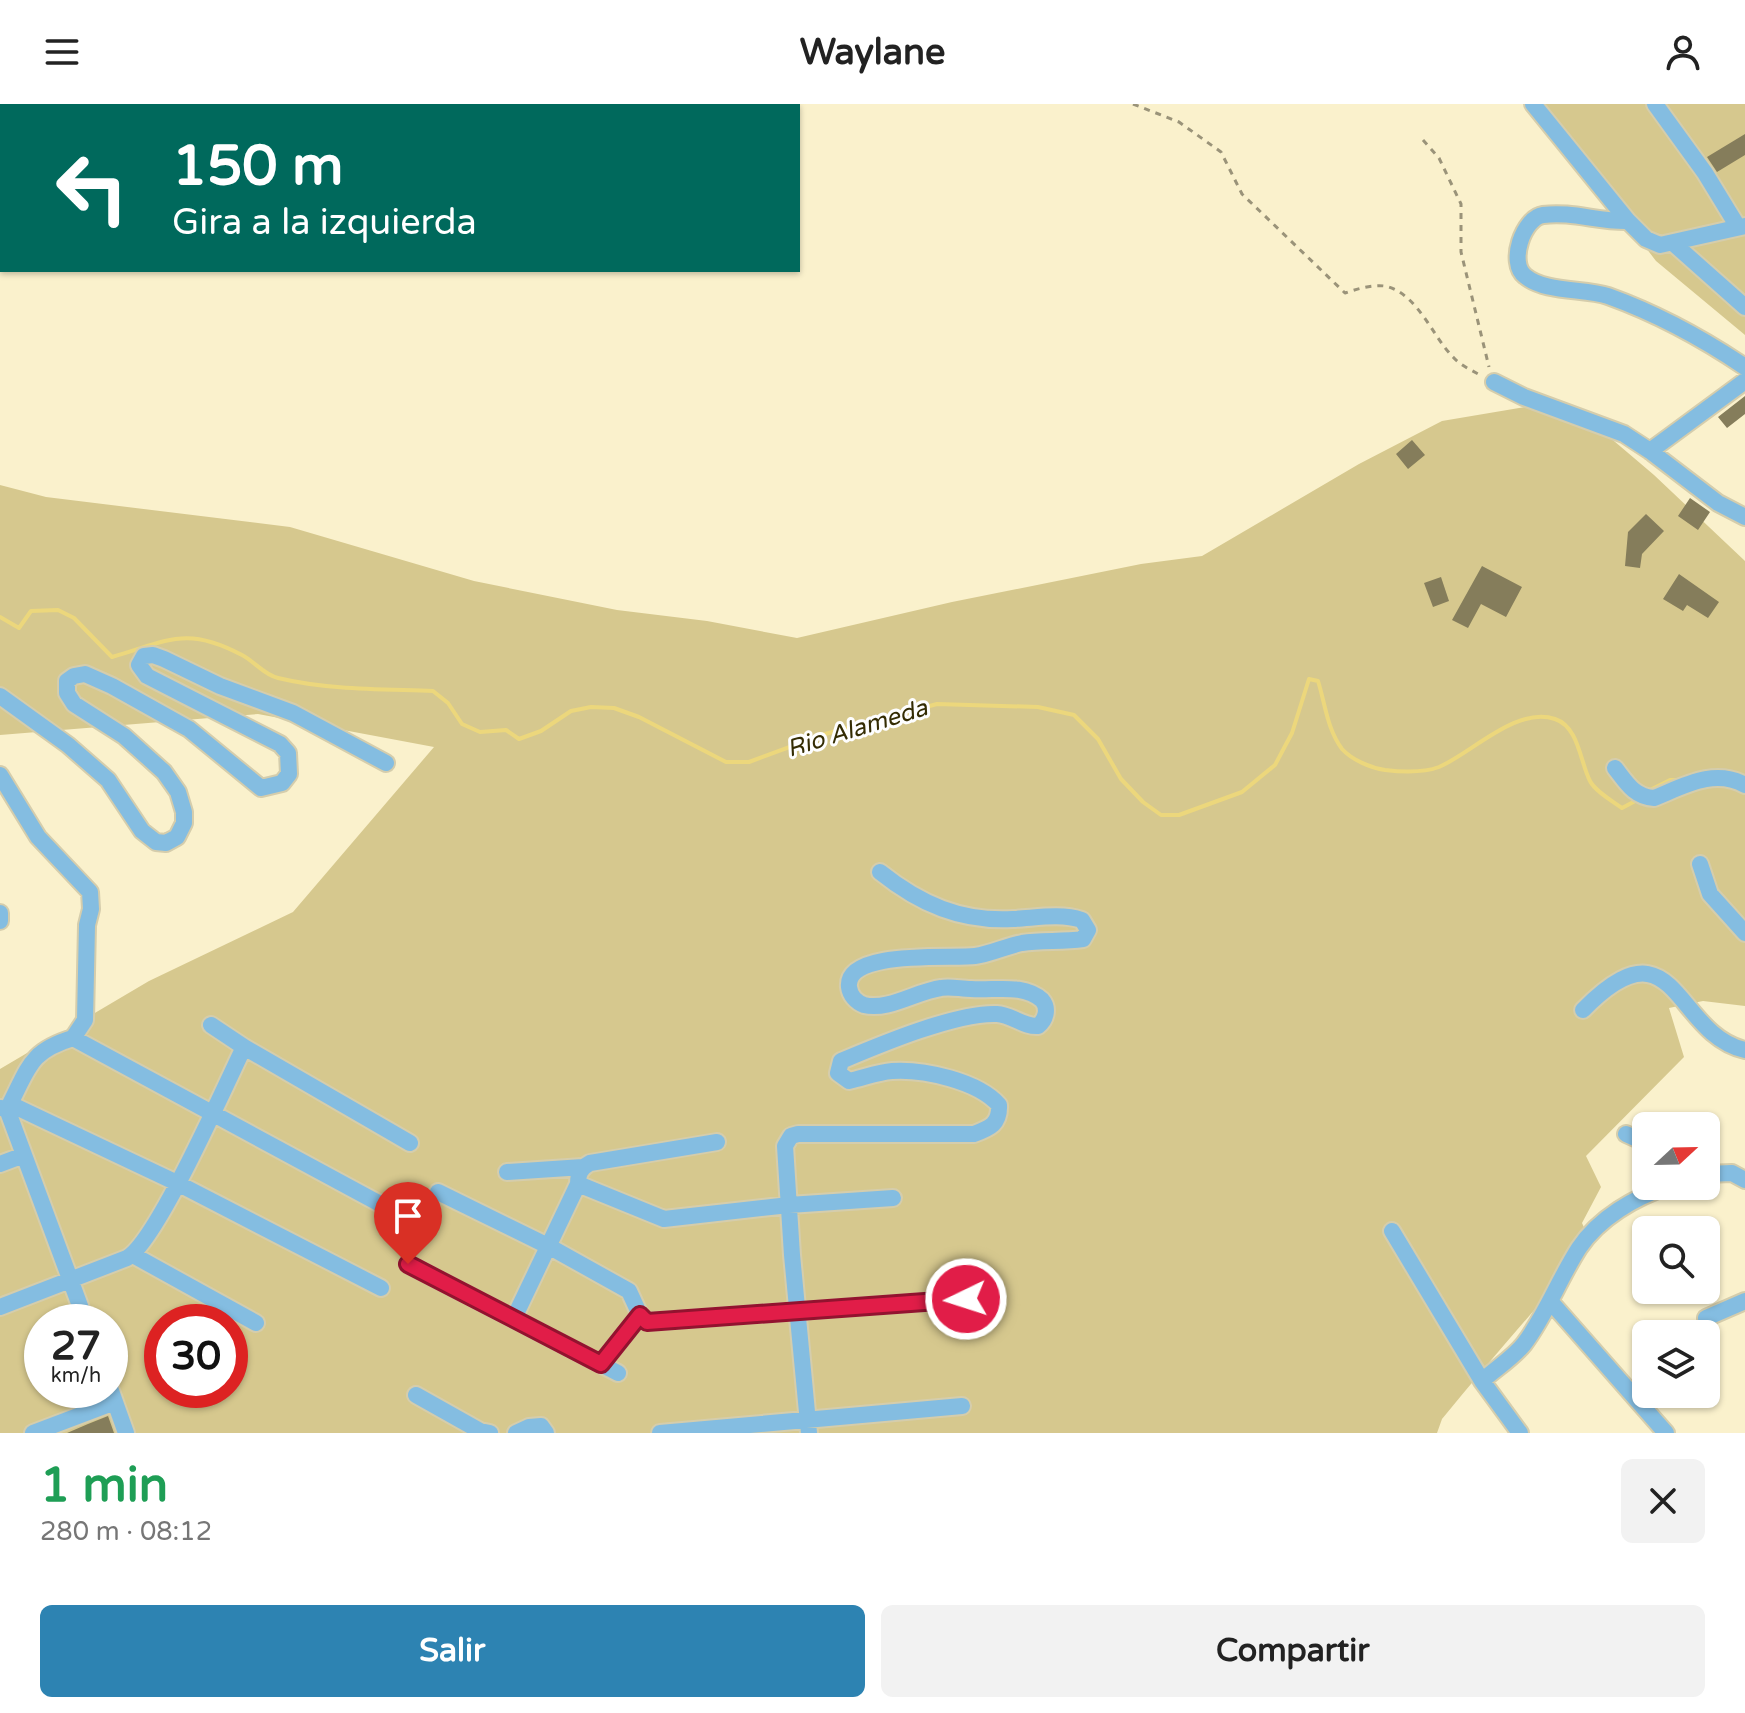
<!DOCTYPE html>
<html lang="es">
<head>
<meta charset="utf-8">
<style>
	:root { --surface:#fff; --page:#f2f2f2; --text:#222; --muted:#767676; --accent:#2d83b2 }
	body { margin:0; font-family:"Varela Round",sans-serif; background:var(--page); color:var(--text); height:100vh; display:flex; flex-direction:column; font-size:30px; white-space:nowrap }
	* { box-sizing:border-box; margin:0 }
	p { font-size:26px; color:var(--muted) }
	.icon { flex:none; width:44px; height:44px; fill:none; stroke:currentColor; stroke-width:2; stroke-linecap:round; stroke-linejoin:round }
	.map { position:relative; height:1329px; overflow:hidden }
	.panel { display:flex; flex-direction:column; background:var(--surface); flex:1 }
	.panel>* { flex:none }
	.guide { position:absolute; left:0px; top:0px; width:800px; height:168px; box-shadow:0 2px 6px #0004; background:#00695c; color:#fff; overflow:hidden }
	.needle { width:52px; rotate:68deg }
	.tools { position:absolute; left:1632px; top:1008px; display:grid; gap:16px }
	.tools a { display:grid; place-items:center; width:88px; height:88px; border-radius:12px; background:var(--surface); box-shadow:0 2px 6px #0004; font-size:40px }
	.speed { position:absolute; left:24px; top:1200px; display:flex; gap:16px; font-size:40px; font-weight:700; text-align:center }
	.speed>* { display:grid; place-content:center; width:104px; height:104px; border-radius:50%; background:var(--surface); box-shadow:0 2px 6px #0004; line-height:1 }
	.speed small { font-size:20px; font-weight:400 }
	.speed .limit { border:12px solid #d22; background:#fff; color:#111 }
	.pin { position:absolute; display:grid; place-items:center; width:68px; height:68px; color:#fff; margin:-82px -34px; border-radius:50% 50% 50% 0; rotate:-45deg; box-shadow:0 0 8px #0007 }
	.pin .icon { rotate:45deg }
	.me { position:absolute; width:88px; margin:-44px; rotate:266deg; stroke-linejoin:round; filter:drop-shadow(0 0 6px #0008) }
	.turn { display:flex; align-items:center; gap:28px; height:168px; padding:0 40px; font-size:36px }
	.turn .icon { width:104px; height:104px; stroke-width:2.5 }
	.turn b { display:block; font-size:56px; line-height:68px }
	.round { display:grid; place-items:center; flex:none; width:84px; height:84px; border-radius:12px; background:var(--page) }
	.overview { display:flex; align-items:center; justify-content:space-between; height:136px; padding:0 40px }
	h1 { font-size:48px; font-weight:800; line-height:60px; color:#1e9e55 }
	.cta { display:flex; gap:16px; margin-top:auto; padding:16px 40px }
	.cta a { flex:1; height:92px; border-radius:12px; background:var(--accent); color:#fff; font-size:32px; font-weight:800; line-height:92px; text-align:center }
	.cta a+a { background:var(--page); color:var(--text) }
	header { display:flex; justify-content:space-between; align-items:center; height:104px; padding:0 40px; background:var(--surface); font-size:36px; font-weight:800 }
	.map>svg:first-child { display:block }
	.green { fill:#d6c88e; fill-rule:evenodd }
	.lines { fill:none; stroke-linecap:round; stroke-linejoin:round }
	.stream { stroke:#ecd77c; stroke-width:4 }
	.building { fill:#857d5b }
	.minor-casing { stroke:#d5cdac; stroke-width:20 }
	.path { stroke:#9a9379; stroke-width:3; stroke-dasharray:6 6; stroke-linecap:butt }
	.minor { stroke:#84bde1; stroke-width:16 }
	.route-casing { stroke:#92132f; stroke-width:20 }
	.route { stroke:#e11d48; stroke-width:14 }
	.labels { text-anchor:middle; stroke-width:6; stroke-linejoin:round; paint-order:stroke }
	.water-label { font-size:24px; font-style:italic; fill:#342c03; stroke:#fefefe }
</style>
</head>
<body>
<header><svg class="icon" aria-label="menu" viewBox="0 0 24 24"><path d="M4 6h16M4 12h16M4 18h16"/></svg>Waylane<svg class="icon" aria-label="person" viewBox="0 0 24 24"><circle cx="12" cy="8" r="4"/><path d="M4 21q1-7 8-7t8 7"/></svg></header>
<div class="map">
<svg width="1745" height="1329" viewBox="0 0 1745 1329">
	<rect width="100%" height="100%" fill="#faf1cc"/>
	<!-- green -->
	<path class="green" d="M1536,0h209v231l-89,-74z
		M1525,303l69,17 60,51 91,86v445l-42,-5 -34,7 15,49 -98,99 15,31 -19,36 9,20c-49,59 -100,116 -149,176l-5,14h-1437v-364l149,-88 144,-69 141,-165 -176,-33 -258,21v-250l46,12 244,30 184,54 143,29 90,11 90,17 155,-36 189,-38 61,-8 157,-92 83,-43zM42,1218h68v68h-68zM162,1218h68v68h-68z"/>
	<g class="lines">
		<!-- stream -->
		<path class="stream" d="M0,513l19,11 12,-17 27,-1 16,8 38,39c56,-16 74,-32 130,-2 12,6 22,20 36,23 50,12 103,11 155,13l15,12 14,21 18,8 26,-2 13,9 22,-8 30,-20 20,-4 23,1 25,9 87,45h23l76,-28 112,-30 101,3 36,8 24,24 23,40 22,23 18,13h18l63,-23 33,-27 17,-32 17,-54 9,2c7,22 9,48 24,68 10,11 29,19 43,21 17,2 38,3 54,-3 33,-14 77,-61 116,-48 24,8 25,43 35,62 5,10 22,20 32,27l17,-9
			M1648,687l22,-11h11"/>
	</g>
	<!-- building -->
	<path class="building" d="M1745,30v21l-28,17 -10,-15z
		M1745,292v18l-18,14 -9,-11z
		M1412,336l13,15 -17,14 -12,-15z
		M1690,394l20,14 -12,18 -20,-14z
		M1646,410l18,17 -22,23 -2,14 -15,-2 3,-34z
		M1482,462l40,21 -16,30 -25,-13 -13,24 -16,-8z
		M1679,470l40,28 -11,16 -21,-13 -4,6 -20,-12z
		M1441,473l8,24 -16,6 -9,-24z
		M108,1312l6,17h-47l21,-9z"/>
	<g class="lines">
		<defs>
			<path id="minor" d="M1533,0l95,117 18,18 14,6 85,-19
				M1655,0l50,69 33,54
				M1628,117c-29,1 -56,-10 -85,-6 -20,3 -35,48 -18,61 20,17 60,12 83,20 50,18 94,42 137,71
				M1673,139l72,64
				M1494,278l30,15 100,37 26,17 68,52 27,14
				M1650,347l95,-70
				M0,592l68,49 40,35 34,51 14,11 10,1 11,-6 7,-14v-11l-6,-20 -14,-20 -40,-36 -50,-32 -7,-11v-12l7,-5 11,-2 27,12 77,43 72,59 21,-5 7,-9 -1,-21 -8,-9 -133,-68 -8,-11 5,-9 9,-1 11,4 56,27 73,27 93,50
				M1615,664c11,14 19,29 39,30 30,-12 60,-30 91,-13
				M0,671l38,62 52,55 1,17 -4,16 -2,95 -12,18c-43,13 -44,29 -63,66
				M1700,760l10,30 35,39
				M0,809v8
				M1583,906c93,-95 91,24 162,40
				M73,934l335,181
				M244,943l166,96
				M0,1004l7,1 79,213
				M7,1005l3,-5 167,79 204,105
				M1626,1030l20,9
				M0,1060l24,-9
				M507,1068l76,-5
				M1706,1070l26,-1 13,7
				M578,1080c0,-11 3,-16 12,-21l127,-21
				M438,1088l112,55 79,44 11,24 7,7 319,-23
				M1392,1127l90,150 38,52
				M133,1151l123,68
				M408,1160l210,109
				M1550,1197l116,132
				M0,1203l127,-49c30,-17 98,-172 117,-211l-33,-22
				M514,1214l64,-134 86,35 125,-14 104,-7
				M1706,1214l39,-17
				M601,1260l39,-49
				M1482,1277c13,-12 31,-23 42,-37 22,-29 35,-65 55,-96 20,-30 56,-51 90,-62
				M110,1284l16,45
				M416,1291l64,36 10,2
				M33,1329l82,-31
				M516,1329l13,-6 12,-1 5,7
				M660,1329l302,-27
				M809,1329l-17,-178 -7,-109 6,-10 7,-2h176c16,-6 26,-10 25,-29 -21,-24 -75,-36 -107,-34 -14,1 -29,7 -43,10l-11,-8 3,-12c38,-16 116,-49 156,-47 15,1 27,13 41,12 8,-6 11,-18 4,-26 -19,-17 -48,-9 -71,-11 -10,0 -21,-3 -30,-1 -24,3 -52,23 -77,17 -8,-3 -14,-10 -15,-18 -4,-38 102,-28 126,-31 16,-2 31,-10 47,-13 20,-3 40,-1 61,-4l5,-9 -6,-10c-22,-7 -46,-2 -69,-1 -52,3 -93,-15 -133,-47"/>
		</defs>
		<!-- minor casing -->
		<use href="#minor" class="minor-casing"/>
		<!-- path -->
		<path class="path" d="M1133,0l46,18 42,30 21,42 103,99c12,-4 31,-10 44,-6 30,10 44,50 64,70 7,8 18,13 27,18
			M1423,36l16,18 22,46v48l28,115"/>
		<!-- minor -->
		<use href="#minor" class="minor"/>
	</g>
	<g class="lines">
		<defs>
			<path id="route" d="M408,1160l193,100 39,-49 7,7 319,-23"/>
		</defs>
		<!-- route casing -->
		<use href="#route" class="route-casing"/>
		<!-- route -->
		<use href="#route" class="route"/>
	</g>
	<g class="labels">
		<!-- water labels -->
		<g class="water-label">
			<text transform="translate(857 624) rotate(-17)" y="8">Rio Alameda</text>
		</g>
	</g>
</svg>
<div class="tools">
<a><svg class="needle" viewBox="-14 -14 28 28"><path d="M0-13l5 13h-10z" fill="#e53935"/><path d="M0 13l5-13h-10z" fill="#767676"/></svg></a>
<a><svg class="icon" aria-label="search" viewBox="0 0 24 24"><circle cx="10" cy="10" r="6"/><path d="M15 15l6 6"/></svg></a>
<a><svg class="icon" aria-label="layers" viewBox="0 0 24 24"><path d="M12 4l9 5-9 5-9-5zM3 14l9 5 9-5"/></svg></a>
</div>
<div class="speed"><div>27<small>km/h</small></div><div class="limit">30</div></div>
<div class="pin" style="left:408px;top:1160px;background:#d93025"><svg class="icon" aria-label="arrive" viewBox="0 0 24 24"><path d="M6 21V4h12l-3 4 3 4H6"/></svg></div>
<svg class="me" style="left:966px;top:1195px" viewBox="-20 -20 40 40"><circle r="17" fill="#e11d48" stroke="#fff" stroke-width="3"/><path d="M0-11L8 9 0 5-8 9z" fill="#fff"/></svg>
<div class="guide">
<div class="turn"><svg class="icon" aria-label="left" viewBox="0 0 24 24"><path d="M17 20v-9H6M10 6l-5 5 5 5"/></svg><div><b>150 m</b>Gira a la izquierda</div></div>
</div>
</div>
<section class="panel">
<div class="overview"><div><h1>1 min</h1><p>280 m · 08:12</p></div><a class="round"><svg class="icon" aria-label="close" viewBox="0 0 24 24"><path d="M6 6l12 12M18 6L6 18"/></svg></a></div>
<div class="cta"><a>Salir</a><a>Compartir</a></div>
</section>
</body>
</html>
